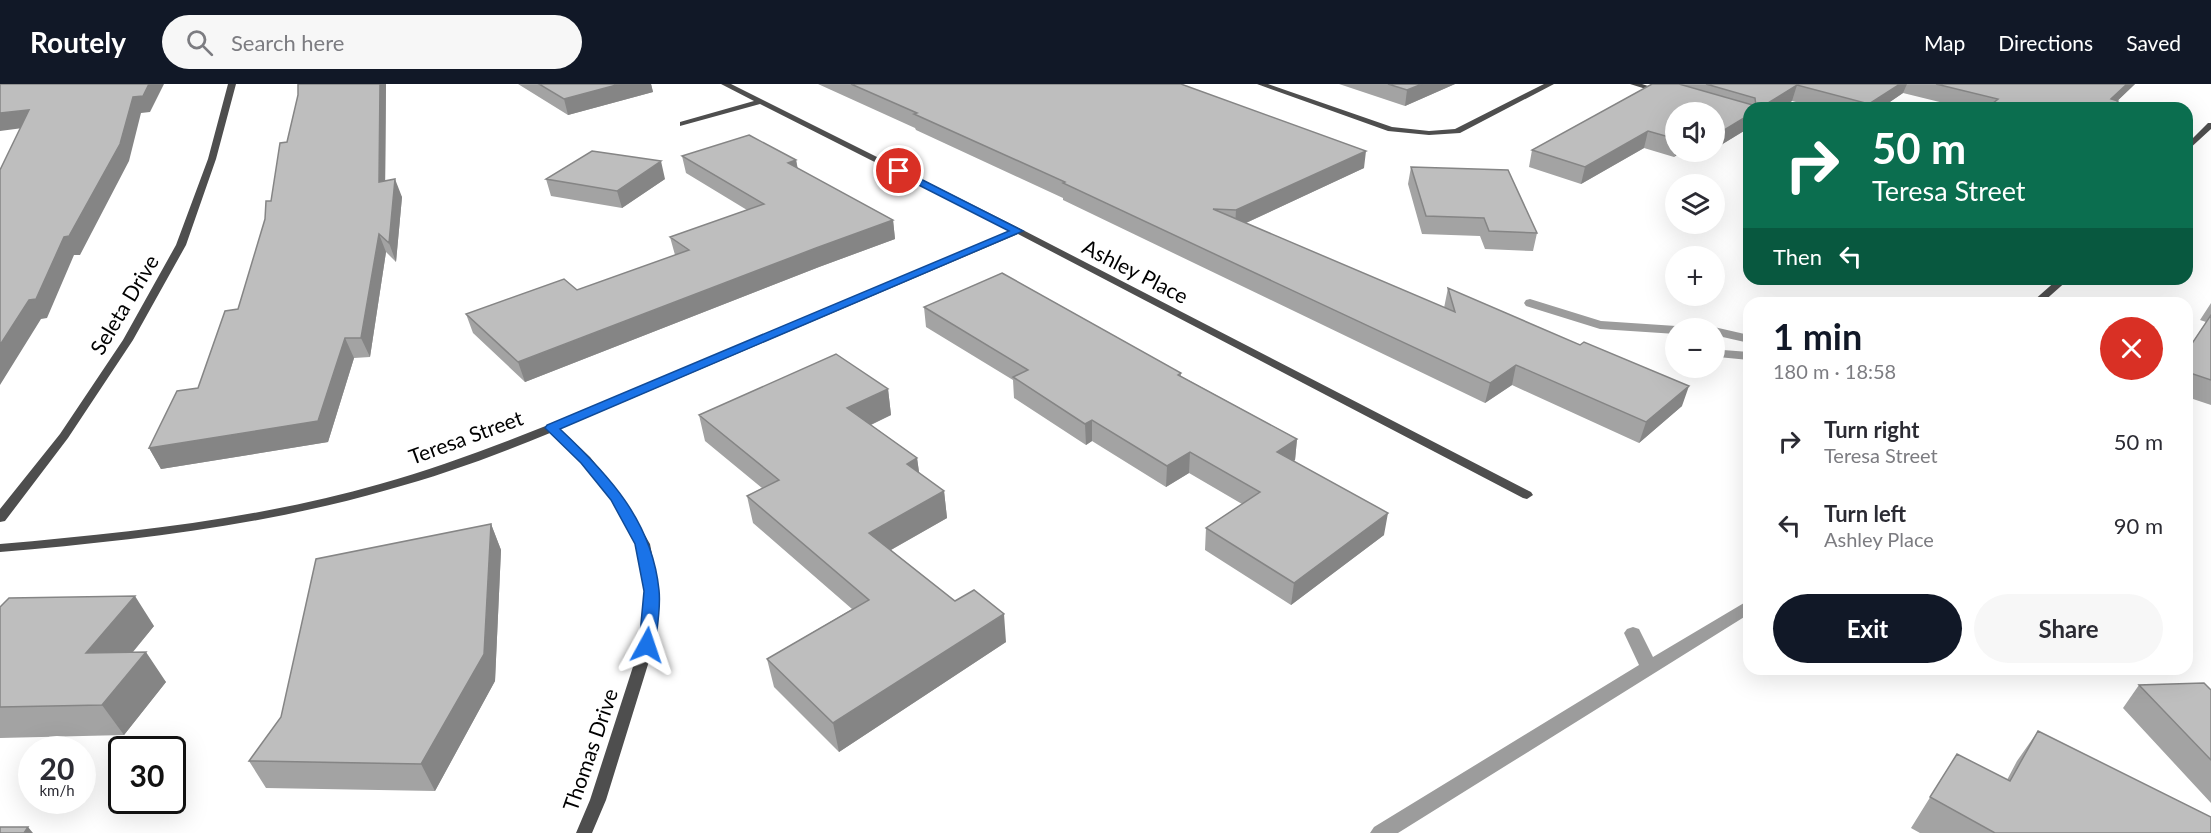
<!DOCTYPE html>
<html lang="en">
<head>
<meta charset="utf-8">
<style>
	:root { --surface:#fff; --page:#f7f7f7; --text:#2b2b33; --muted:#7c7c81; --accent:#111827 }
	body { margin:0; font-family:Lato,sans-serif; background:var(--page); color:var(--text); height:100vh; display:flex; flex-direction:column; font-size:22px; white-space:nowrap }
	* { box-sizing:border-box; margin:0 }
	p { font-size:20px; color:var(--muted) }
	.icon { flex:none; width:33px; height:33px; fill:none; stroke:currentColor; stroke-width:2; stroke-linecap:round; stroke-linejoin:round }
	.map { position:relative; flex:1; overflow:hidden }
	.panel { position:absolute; left:1743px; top:213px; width:450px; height:378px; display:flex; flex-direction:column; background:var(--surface); border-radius:18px; box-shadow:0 6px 24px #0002 }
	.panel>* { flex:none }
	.hud { position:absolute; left:1743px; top:18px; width:450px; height:183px; border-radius:18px; box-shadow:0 6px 24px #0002; background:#0b6e4f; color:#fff; overflow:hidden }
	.buttons { position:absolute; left:1665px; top:18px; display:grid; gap:12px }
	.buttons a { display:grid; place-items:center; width:60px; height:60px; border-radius:50%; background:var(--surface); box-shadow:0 6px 24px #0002; font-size:30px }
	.speed { position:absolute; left:18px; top:652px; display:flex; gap:12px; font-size:30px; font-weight:700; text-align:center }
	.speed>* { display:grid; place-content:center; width:78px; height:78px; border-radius:50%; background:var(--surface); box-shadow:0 6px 24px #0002; line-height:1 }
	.speed small { font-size:15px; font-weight:400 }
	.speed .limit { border:3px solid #111; border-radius:9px; background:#fff; color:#111 }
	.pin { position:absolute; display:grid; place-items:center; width:51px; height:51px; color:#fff; margin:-26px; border:3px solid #fff; border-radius:50%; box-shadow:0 2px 6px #0007 }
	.me { position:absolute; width:66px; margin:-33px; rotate:5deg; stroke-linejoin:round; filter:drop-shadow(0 0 4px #0008) }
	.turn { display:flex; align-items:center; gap:21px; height:126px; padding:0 30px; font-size:27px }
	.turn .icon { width:78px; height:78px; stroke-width:2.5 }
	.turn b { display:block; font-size:42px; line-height:51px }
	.then { display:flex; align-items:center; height:57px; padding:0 30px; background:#0003; gap:12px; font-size:22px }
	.round { display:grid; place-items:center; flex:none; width:63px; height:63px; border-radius:32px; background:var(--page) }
	.summary { display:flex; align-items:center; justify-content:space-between; height:102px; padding:0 30px }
	h1 { font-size:36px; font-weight:700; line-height:45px; color:var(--accent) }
	.primary-button { display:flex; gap:12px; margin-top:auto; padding:12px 30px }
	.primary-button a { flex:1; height:69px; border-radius:36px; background:var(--accent); color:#fff; font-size:24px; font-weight:700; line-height:69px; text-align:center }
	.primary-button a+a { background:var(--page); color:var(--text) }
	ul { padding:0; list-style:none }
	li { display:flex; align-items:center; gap:18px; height:84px; padding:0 30px }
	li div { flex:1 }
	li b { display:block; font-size:22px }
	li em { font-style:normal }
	header { display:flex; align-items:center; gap:36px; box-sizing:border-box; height:84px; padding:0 30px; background:var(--accent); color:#fff }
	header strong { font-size:28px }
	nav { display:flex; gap:33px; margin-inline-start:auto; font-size:21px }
	.search { width:420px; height:54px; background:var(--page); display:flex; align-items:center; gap:15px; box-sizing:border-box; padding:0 21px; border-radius:33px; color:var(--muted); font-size:22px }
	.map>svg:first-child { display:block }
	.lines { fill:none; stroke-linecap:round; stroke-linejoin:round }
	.stream { fill:#9c9c9c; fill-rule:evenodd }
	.minor { fill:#4e4e4e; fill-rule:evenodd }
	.wall { fill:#a3a3a3 }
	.shaded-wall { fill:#858585 }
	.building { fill:#bebebe; stroke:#858585; stroke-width:1.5 }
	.route { fill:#1a73e8; stroke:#114b97; stroke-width:1.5 }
	.labels { text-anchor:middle; stroke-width:4.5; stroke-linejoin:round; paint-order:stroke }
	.street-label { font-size:21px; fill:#000; stroke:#fff }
</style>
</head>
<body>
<header>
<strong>Routely</strong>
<div class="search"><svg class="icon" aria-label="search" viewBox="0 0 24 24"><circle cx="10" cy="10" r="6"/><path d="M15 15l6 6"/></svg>Search here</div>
<nav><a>Map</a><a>Directions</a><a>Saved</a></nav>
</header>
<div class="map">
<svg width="2211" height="749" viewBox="0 0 2211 749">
	<rect width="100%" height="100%" fill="#fff"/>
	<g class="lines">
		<!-- stream -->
		<path class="stream" d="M1530,215l71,22 75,5 5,2h-5v6l-76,-5 -74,-23 -2,-3 2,-3z
			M1714,243l35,8v8l-35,-8v-7h-5z
			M1723,266l26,2v8l-31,-3 -2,-3z
			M1749,516v14l-351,219h-28l4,-6 265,-162 -15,-32 3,-4 6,-2 6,2 14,28z"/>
		<!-- minor -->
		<path class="minor" d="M228,0h8l-20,75 -30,86 -53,95 -65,98 -63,83 -5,1v-13l60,-75 63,-94 53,-95 32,-86z
			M721,0h10l290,145 510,263 2,3 -6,4 -4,-1 -505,-264 -458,195 30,28 33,41 27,46 9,47 -5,54 -48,155 -14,33h-16l14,-33 50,-155 5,-54 -9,-47 -24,-44 -30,-37 -32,-30c-53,22 -107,42 -163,57 -126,36 -257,51 -387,62v-8c128,-11 257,-25 380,-60 100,-28 195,-70 290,-110 114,-48 227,-95 341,-143l-251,-127 -80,22v-4l74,-21z
			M1257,0h11l124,43 37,4 26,-2 89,-45h10l-94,49 -31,2 -41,-4z
			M1630,0h12l24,8 -4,2z
			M2208,39h3v6l-24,22v-7z
			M2058,195h11l-27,24h-11z"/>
	</g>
	<!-- wall -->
	<path class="wall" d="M298,0h88l-1,97 17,16 -6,65 -10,-10 -16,105 -16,1 -26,84 -167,27 -12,-21 49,-60 40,-79 33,-108 16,-59 11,-47z
		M518,0h133l2,8 -85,23z
		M818,0h363l183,84 -118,55 198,85 4,-20 234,118 -43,37 -127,-58 -27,18 -422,-203v-2l-147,-68 -1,-2z
		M1339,0h116l-50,22z
		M1652,0h483l-18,17 -2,7h-151l-61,-15 -22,15h-62l-27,-7 -76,47h-2v-36h-38v40l-2,5 -30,-9 -63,36 -52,-17 3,-17z
		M682,72l114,4 2,9 95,51 2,19 -76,28 -294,115 -52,-49 -7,-19 111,-24 98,-35 -5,-18 77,-27 -61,-37z
		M1411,83l126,66 -4,18 -48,-2 -5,-13 -58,-2 -14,-50z
		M546,95h119l-43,29 -71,-12z
		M2211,219v102l-24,-8v-46l19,-29 -6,-2z
		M924,223l257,66v3l116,63 -2,21 -1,1 90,74 -93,70 -86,-55 1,-22 36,-24 -53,-31 -23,14 -74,-46 -6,4 -72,-47 -1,-18 -87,-53z
		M888,305l3,26 -20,10 46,33 2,15 25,18 3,27 -56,32 115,92 -167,110 -65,-65 -7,-28 85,-50 -99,-86 -6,-27 15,-8 -57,-47 -6,-26z
		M491,440l10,26 -6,131 -60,110 -169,-3 -17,-27z
		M0,523l154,19 -21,26 33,30 -42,53 -124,3z
		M2139,601l72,5v113l-88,-95z
		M2038,647l173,102h-291l-9,-5 46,-74 50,26 10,-19z"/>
	<!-- shaded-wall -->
	<path class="shaded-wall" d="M149,0h15l-14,28 -9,1 -12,48 -49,94h-6l-27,63 -6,1 -41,66v-40l64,-108 69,-140z
		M380,0h6l-1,115 -6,-17z
		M620,0h31l2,8 -85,23 -4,-16z
		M1422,0h33l-50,22 2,-16z
		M1900,0h7l-4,9 -22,15h-13l1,-4z
		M2127,0h8l-25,24 1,-9z
		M1797,1l-5,16 -11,7h-21z
		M29,26l9,16 -38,5v-18z
		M1749,31v13l-33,20 5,-16z
		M1648,47l-4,17 -63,36 4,-17z
		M1366,67l-2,17 -129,60 1,-18z
		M1676,67v1h6l-8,5z
		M796,76l3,18 -11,-15z
		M661,77l4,18 -43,29 -5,-17z
		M395,95l7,18 -6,65 -7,-19z
		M893,136l2,19 -76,28 -294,115 -7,-20 298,-114z
		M379,150l7,18 -16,105 -9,-19z
		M345,254l9,20 -26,84 -167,27 -12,-21z
		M1516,281l-4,20 -27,18 5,-20z
		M1689,302l-7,20 -43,37 7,-21z
		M888,305l3,26 -40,19 -4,-26z
		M1092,336v21l-6,4 -1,-21z
		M1297,355l-2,21 -20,13 2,-21z
		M1190,368l-1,21 -23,14 1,-21z
		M917,374l4,27 -14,-21z
		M944,407l3,27 -74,42 -4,-27z
		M1388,429l-4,22 -93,70 3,-22z
		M491,440l10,26 -6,131 -60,110 -14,-27z
		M135,512l19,30 -47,57 -21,-30z
		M1004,530l2,28 -167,110 -6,-29z
		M146,568l20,30 -42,53 -22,-30z
		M28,743l5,6h-9z"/>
	<!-- building -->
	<path class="building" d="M0,0h149l-6,12 -10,1 -13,47 -51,92 -5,1 -28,62 -7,1 -29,45v-175l29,-60 -29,3z
		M298,0h82l-1,98 16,-3 -6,64 -10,-9 -18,104h-16l-27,83 -169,27 28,-57 21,-3 27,-77 13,-2 27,-90 1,-18h5l9,-58 7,-1 11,-47z
		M539,0h81l-56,15z
		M851,0h330l185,67 -130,59 -23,-1 242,103 -7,-24 132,57 4,-3 105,44 -43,36 -130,-57 -26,18 -427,-200 2,-1 -151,-68 3,-1z
		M1388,0h34l-15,6z
		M1652,0h27l77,22 -1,-8 -49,-14h194l-31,20 -72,-19 -37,23h-11v7l-28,17 -7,-2v-18h-38v27l-28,-8 -63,36 -53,-17z
		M1936,0h191l-16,15 7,2 -7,7h-124l11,-9z
		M749,51l47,25 -8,3 105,57 -77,28 -298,114 -52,-48 98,-35 13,11 112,-40 -19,-13 94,-33 -82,-48z
		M592,67l69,10 -44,30 -71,-12z
		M1411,83l97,3 29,63 -48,-2 -5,-13 -58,-2z
		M1002,189l179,100 -3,2 119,64 -20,13 111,61 -94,70 -88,-55 54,-36 -70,-40 -23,14 -75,-46 -7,4 -72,-47 15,-7 -104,-63z
		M2211,231v65l-24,-8v-21z
		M836,270l52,35 -41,19 70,50 -10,6 37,27 -75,42 86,68 19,-11 30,24 -171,109 -66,-64 102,-59 -122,-104 32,-16 -80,-65z
		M491,440l-7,130 -63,110 -172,-3 32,-44 35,-158z
		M135,512l-49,57 60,-1 -44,53 -102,2v-100l9,-9z
		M2204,599l7,7v70l-72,-75z
		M2038,647l173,86v16h-216l-65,-36 27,-43 53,27z
		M0,743h28l-4,6h-24z"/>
	<!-- route -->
	<path class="route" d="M899,84l124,63 -463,198c49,46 92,92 99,161 2,18 -2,38 -4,55l-2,4h-12l-2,-4 5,-54 -9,-47 -24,-44 -30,-37 -36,-35 2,-3 462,-194 -114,-58v-4z"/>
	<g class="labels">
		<!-- street labels -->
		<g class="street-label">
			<text transform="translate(1135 188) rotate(27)" y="7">Ashley Place</text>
			<text transform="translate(125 221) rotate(-59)" y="7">Seleta Drive</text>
			<text transform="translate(466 354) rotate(-20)" y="7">Teresa Street</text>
			<text transform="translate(591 666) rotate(-71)" y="7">Thomas Drive</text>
		</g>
	</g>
</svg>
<div class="buttons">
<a><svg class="icon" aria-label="sound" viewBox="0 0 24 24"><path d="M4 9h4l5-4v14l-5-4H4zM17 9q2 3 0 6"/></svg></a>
<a><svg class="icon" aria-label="layers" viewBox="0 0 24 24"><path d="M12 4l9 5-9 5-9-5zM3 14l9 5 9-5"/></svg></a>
<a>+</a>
<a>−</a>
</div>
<div class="speed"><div>20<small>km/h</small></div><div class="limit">30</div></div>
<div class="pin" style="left:899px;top:87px;background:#d93025"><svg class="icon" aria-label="arrive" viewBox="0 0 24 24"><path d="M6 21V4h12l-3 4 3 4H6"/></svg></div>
<svg class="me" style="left:647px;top:561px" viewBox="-20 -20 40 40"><path d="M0-17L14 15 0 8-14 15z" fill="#1a73e8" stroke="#fff" stroke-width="4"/></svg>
<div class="hud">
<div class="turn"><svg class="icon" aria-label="right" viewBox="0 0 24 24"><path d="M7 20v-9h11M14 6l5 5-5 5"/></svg><div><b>50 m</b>Teresa Street</div></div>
<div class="then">Then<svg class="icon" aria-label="left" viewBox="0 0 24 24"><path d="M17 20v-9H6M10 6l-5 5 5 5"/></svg></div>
</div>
<section class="panel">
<div class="summary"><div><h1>1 min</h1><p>180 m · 18:58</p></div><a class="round" style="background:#d93025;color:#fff"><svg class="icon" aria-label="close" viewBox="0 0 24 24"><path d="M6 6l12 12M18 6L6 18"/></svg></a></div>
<ul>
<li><svg class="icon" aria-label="right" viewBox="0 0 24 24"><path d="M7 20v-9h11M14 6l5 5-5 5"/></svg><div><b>Turn right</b><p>Teresa Street</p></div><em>50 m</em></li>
<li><svg class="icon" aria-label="left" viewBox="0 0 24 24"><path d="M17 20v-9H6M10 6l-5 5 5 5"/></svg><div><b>Turn left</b><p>Ashley Place</p></div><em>90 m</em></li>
</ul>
<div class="primary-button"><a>Exit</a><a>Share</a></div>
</section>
</div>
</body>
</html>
